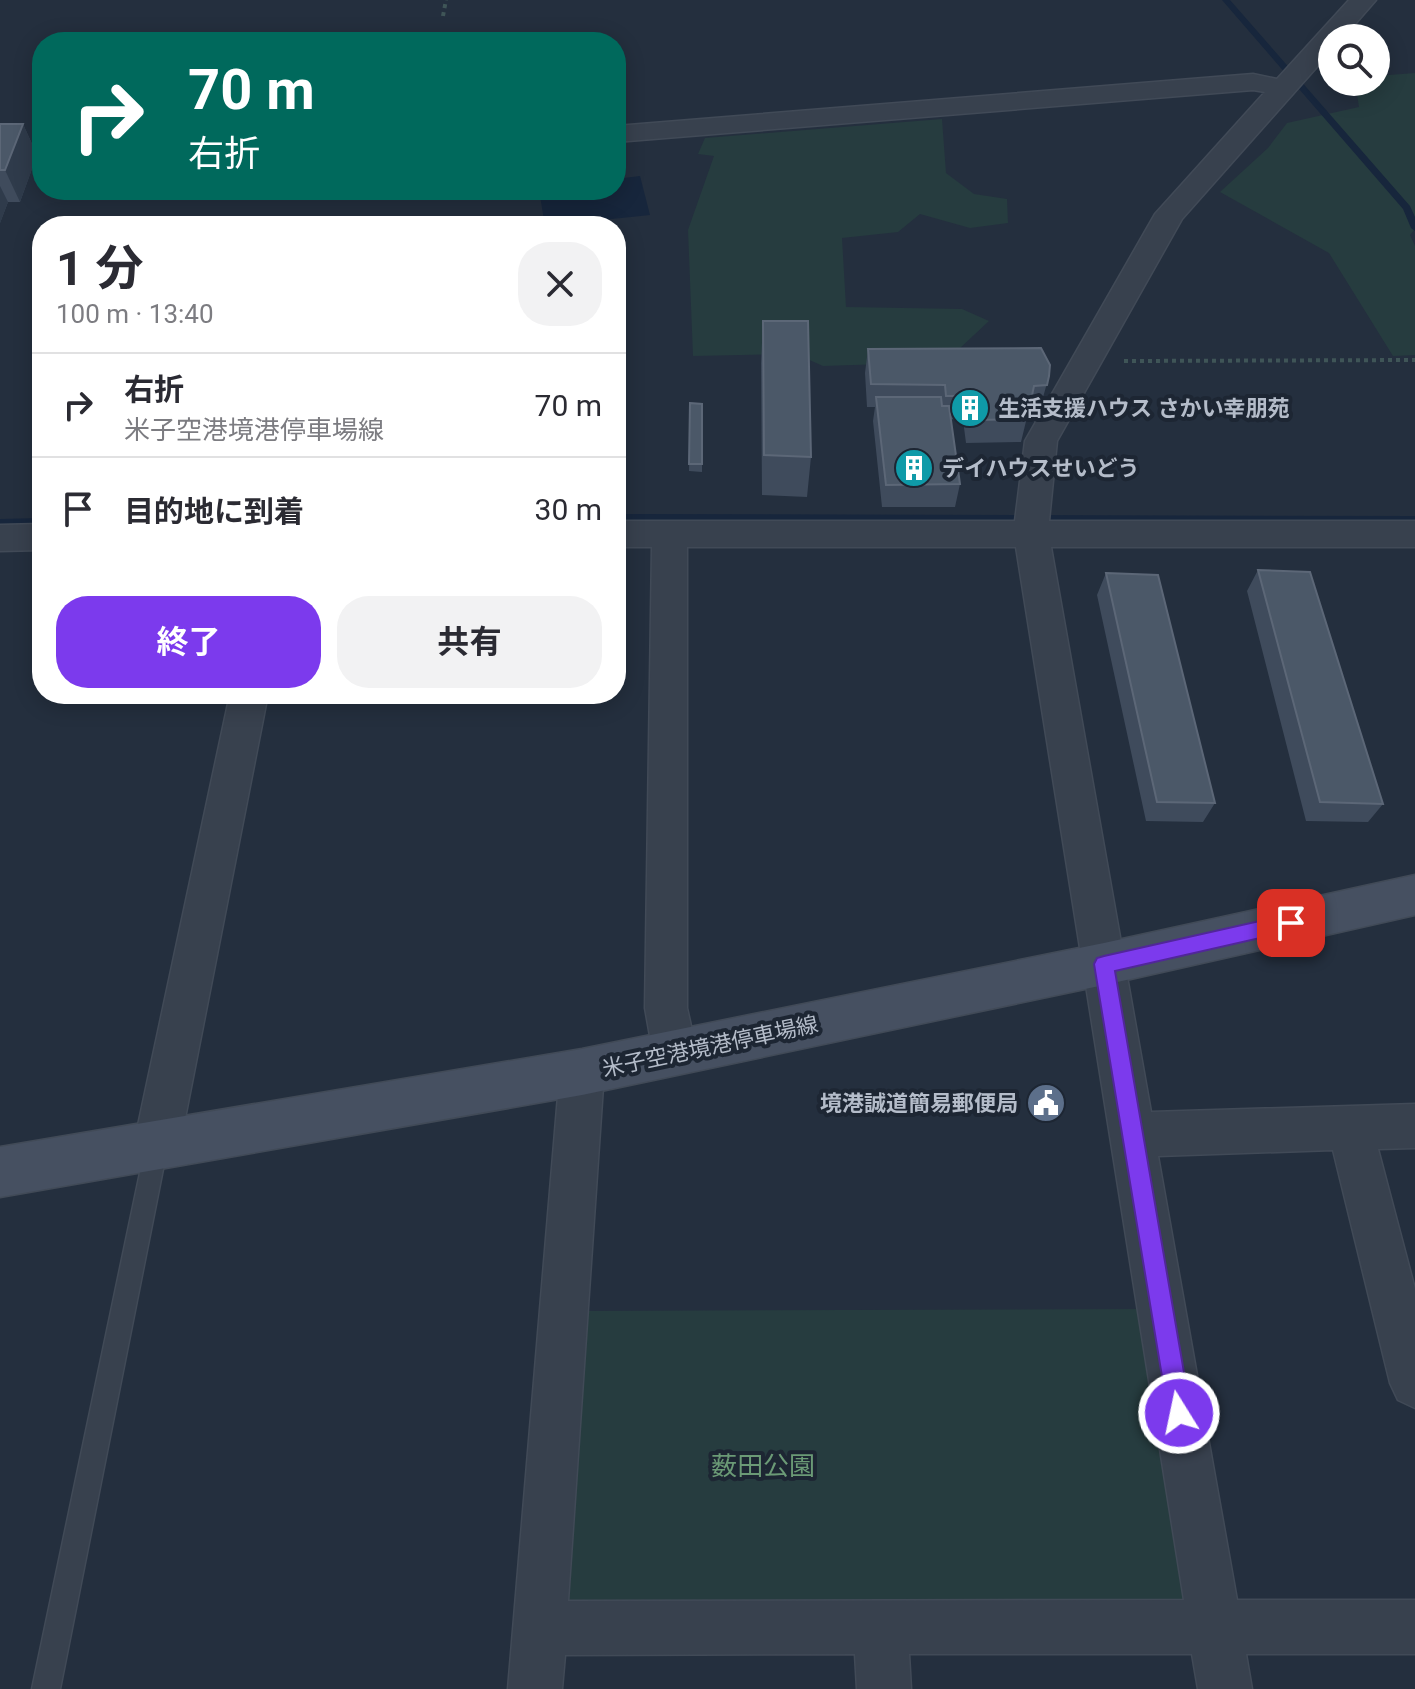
<!DOCTYPE html>
<html lang="ja">
<head>
<meta charset="utf-8">
<style>
	:root { --surface:#fff; --page:#f2f2f3; --text:#2b2b33; --muted:#7c7c81; --line:#e1e1e2; --accent:#7c3aed }
	body { margin:0; font-family:Roboto,"Noto Sans JP",sans-serif; background:var(--page); color:var(--text); height:100vh; display:flex; flex-direction:column; font-size:30px; white-space:nowrap }
	* { box-sizing:border-box; margin:0 }
	p { font-size:26px; color:var(--muted) }
	.icon { flex:none; width:44px; height:44px; fill:none; stroke:currentColor; stroke-width:2; stroke-linecap:round; stroke-linejoin:round }
	.map { position:relative; flex:1; overflow:hidden }
	.panel { position:absolute; left:32px; top:216px; width:594px; height:488px; display:flex; flex-direction:column; background:var(--surface); border-radius:32px; box-shadow:0 4px 20px #0003 }
	.panel>* { flex:none }
	.banner { position:absolute; left:32px; top:32px; width:594px; height:168px; border-radius:32px; box-shadow:0 4px 20px #0003; background:#00695c; color:#fff; overflow:hidden }
	.controls { position:absolute; left:1318px; top:24px; display:grid; gap:16px }
	.controls a { display:grid; place-items:center; width:72px; height:72px; border-radius:50%; background:var(--surface); box-shadow:0 4px 20px #0003; font-size:40px }
	.pin { position:absolute; display:grid; place-items:center; width:68px; height:68px; color:#fff; margin:-34px; border-radius:16px; box-shadow:0 4px 12px #0006 }
	.me { position:absolute; width:88px; margin:-44px; rotate:350deg; stroke-linejoin:round; filter:drop-shadow(0 0 6px #0008) }
	.turn { display:flex; align-items:center; gap:28px; height:168px; padding:0 24px; font-size:36px }
	.turn .icon { width:104px; height:104px; stroke-width:2.5 }
	.turn b { display:block; font-size:56px; line-height:68px }
	.round { display:grid; place-items:center; flex:none; width:84px; height:84px; border-radius:32px; background:var(--page) }
	.head { display:flex; align-items:center; justify-content:space-between; height:136px; padding:0 24px }
	h1 { font-size:48px; font-weight:700; line-height:60px }
	.primary-button { display:flex; gap:16px; margin-top:auto; padding:16px 24px }
	.primary-button a { flex:1; height:92px; border-radius:32px; background:var(--accent); color:#fff; font-size:32px; font-weight:700; line-height:92px; text-align:center }
	.primary-button a+a { background:var(--page); color:var(--text) }
	ul { padding:0; list-style:none }
	li { display:flex; align-items:center; gap:24px; height:104px; padding:0 24px; border-top:2px solid var(--line) }
	li div { flex:1 }
	li b { display:block; font-size:30px }
	li em { font-style:normal }
	.map>svg:first-child { display:block }
	.green { fill:#263c3f }
	.water { fill:#17263c }
	.lines { fill:none; stroke-linecap:round; stroke-linejoin:round }
	.stream { fill:#17263c; fill-rule:evenodd }
	.lane-casing { stroke:#414a57; stroke-width:3 }
	.street-casing { stroke:#414a57; stroke-width:3 }
	.secondary-casing { stroke:#414a57; stroke-width:3 }
	.path { stroke:#3f5557; stroke-width:4; stroke-dasharray:4 4; stroke-linecap:butt }
	.lane { fill:#38414e; fill-rule:evenodd }
	.street { fill:#38414e; fill-rule:evenodd }
	.secondary { fill:#465061; fill-rule:evenodd }
	.wall { fill:#3f4b5c }
	.shaded-wall { fill:#2f3b4b }
	.building { fill:#4b5868; stroke:#5c6777; stroke-width:2 }
	.route { fill:#7c3aed; stroke:#51269a; stroke-width:2 }
	.labels { text-anchor:middle; stroke-width:8; stroke-linejoin:round; paint-order:stroke }
	.poi-label { font-size:22px; font-weight:bold; fill:#b4bcc9; stroke:#1d2633; text-anchor:start }
	.street-label { font-size:22px; fill:#b4bcc9; stroke:#1d2633 }
	.near-park-label { font-size:26px; fill:#6b9a76; stroke:#1d2633 }
</style>
</head>
<body>
<div class="map">
<svg width="1415" height="1689" viewBox="0 0 1415 1689">
	<rect width="100%" height="100%" fill="#242f3e"/>
	<!-- green -->
	<path class="green" d="M1415,73v156l-5,6 5,11v109l-22,1 -64,-103 -109,-61 48,-44 19,-25 72,-16 -4,-25h21v-6z
		M942,119l4,54 28,21 33,5 1,24 -38,5 -50,-14 -22,18 -56,6 4,69 116,2 27,12 -44,41 -122,4 -27,-12 -103,2 -5,-126 26,-74 -16,-2 7,-16z
		M1148,1309l48,301 -634,19 24,-318z"/>
	<!-- water -->
	<path class="water" d="M640,176l10,39 -105,11 -6,-36h77v-11z"/>
	<g class="lines">
		<!-- stream -->
		<path class="stream" d="M1222,0h8l180,206 5,11v14l-4,-3 -8,-19z
			M616,514l799,2v8l-799,-2z
			M42,518v8l-42,1v-8z"/>
		<defs>
			<path id="lane" d="M157,1133l8,3 3,8 -108,545h-28l114,-545 3,-8z"/>
			<path id="street" d="M1349,0h27l-33,38h-11v12l-150,169 -125,222 -8,80h366v26h-364l100,565 264,-8v44l-37,1 37,140v119l-17,-8 -8,-17 -57,-233 -175,6 79,444h178v54h-169l6,35h-54l-6,-35h-283l2,35h-54l-2,-35 -290,1 -3,34h-54l52,-617 6,-15 16,-6 16,6 6,15 -36,529 616,-1 -168,-1053h-329v461l10,45 -7,15 -15,6 -15,-6 -7,-15 -8,-45 7,-461h-36v-26h399l10,-80 130,-227 110,-122 -12,-2 -637,52v-16l637,-52 24,5z
				M437,34h73l9,2 4,6h-99l4,-6z
				M42,524v26l-42,1v-26z
				M230,694h38l-88,450 -7,16 -16,6 -16,-6 -7,-16z"/>
			<path id="secondary" d="M1415,875v40l-311,70 -522,110 -582,102v-50l582,-98 522,-106z"/>
		</defs>
		<!-- lane casing -->
		<use href="#lane" class="lane-casing"/>
		<!-- street casing -->
		<use href="#street" class="street-casing"/>
		<!-- secondary casing -->
		<use href="#secondary" class="secondary-casing"/>
		<!-- path -->
		<path class="path" d="M443,16l3,-16
			M27,144l15,1
			M1124,361l291,-1"/>
		<!-- lane -->
		<use href="#lane" class="lane"/>
		<!-- street -->
		<use href="#street" class="street"/>
		<!-- secondary -->
		<use href="#secondary" class="secondary"/>
	</g>
	<!-- wall -->
	<path class="wall" d="M0,124h23l14,31 -17,47h-12l-8,21z
		M763,321l48,136 -4,40 -45,-2 -1,-132z
		M868,349l181,27 -9,32 -11,1 -8,33 -55,1 -3,-23 -13,-1 10,65 -5,23h-73l-9,-86 2,-14h-8l-2,-34z
		M690,403l12,1v68l-13,-1z
		M1258,570l125,234 -15,18 -62,-1 -59,-230z
		M1106,573l109,230 -12,19 -57,-1 -49,-226z"/>
	<!-- shaded-wall -->
	<path class="shaded-wall" d="M23,124l14,31 -17,47 -15,-32z
		M0,186l8,16 -8,21z"/>
	<!-- building -->
	<path class="building" d="M0,124h23l-18,46h-5z
		M763,321h45l3,136 -47,-2z
		M1041,348l9,17 -1,11 -2,9 -13,1 -7,33 -55,1 -4,-24h-22l-1,-11 -74,-1 -3,-35z
		M876,397h65l1,9h7l11,78 -74,1z
		M690,403l12,1v60h-13z
		M1258,570l52,2 73,232 -63,-2z
		M1106,573l52,2 57,228 -58,-1z"/>
	<!-- route -->
	<path class="route" d="M1291,914l6,3 3,6 -3,6 -6,2 -176,40 76,442 -4,8 -8,3 -8,-3 -3,-8 -74,-449 3,-6 7,-2z"/>
	<!-- icons -->
	<defs>
		<symbol id="building-disc" viewBox="-11 -11 22 22"><circle r="9.5" fill="#0f9aa8" stroke="#1d2633"/><path d="M-4-6H4V6H1V3H-1V6H-4ZM-2.5-4.3h1.7v1.8h-1.7ZM.8-4.3h1.7v1.8H.8ZM-2.5-1h1.7V.8h-1.7ZM.8-1h1.7V.8H.8Z" fill="#fff"/></symbol>
		<symbol id="civic-disc" viewBox="-11 -11 22 22"><circle r="9.5" fill="#5c6f8a" stroke="#1d2633"/><path d="M-.6-6.5H3V-4.5H.6V-3L4-1V1h2V6H-6V1h2V-1L-.6-3ZM-1.2 2.5V6h2.4V2.5Z" fill="#fff"/></symbol>
	</defs>
	<g fill-rule="evenodd">
		<use href="#building-disc" x="948" y="386" width="44" height="44"/>
		<use href="#building-disc" x="892" y="446" width="44" height="44"/>
		<use href="#civic-disc" x="1024" y="1081" width="44" height="44"/>
	</g>
	<g class="labels">
		<!-- poi labels -->
		<g class="poi-label">
			<text x="998" y="416">生活支援ハウス さかい幸朋苑</text>
			<text x="942" y="476">デイハウスせいどう</text>
			<text x="1018" y="1111" text-anchor="end">境港誠道簡易郵便局</text>
		</g>
		<!-- street labels -->
		<g class="street-label">
			<text transform="translate(710 1046) rotate(-12)" y="8">米子空港境港停車場線</text>
		</g>
		<!-- near-park labels -->
		<g class="near-park-label">
			<text x="763" y="1475">薮田公園</text>
		</g>
	</g>
</svg>
<div class="controls">
<a><svg class="icon" aria-label="search" viewBox="0 0 24 24"><circle cx="10" cy="10" r="6"/><path d="M15 15l6 6"/></svg></a>
</div>
<div class="pin" style="left:1291px;top:923px;background:#d93025"><svg class="icon" aria-label="arrive" viewBox="0 0 24 24"><path d="M6 21V4h12l-3 4 3 4H6"/></svg></div>
<svg class="me" style="left:1179px;top:1413px" viewBox="-20 -20 40 40"><circle r="17" fill="#7c3aed" stroke="#fff" stroke-width="3"/><path d="M0-11L8 9 0 5-8 9z" fill="#fff"/></svg>
<div class="banner">
<div class="turn"><svg class="icon" aria-label="right" viewBox="0 0 24 24"><path d="M7 20v-9h11M14 6l5 5-5 5"/></svg><div><b>70 m</b>右折</div></div>
</div>
<section class="panel">
<div class="head"><div><h1>1 分</h1><p>100 m · 13:40</p></div><a class="round"><svg class="icon" aria-label="close" viewBox="0 0 24 24"><path d="M6 6l12 12M18 6L6 18"/></svg></a></div>
<ul>
<li><svg class="icon" aria-label="right" viewBox="0 0 24 24"><path d="M7 20v-9h11M14 6l5 5-5 5"/></svg><div><b>右折</b><p>米子空港境港停車場線</p></div><em>70 m</em></li>
<li><svg class="icon" aria-label="arrive" viewBox="0 0 24 24"><path d="M6 21V4h12l-3 4 3 4H6"/></svg><div><b>目的地に到着</b></div><em>30 m</em></li>
</ul>
<div class="primary-button"><a>終了</a><a>共有</a></div>
</section>
</div>
</body>
</html>
